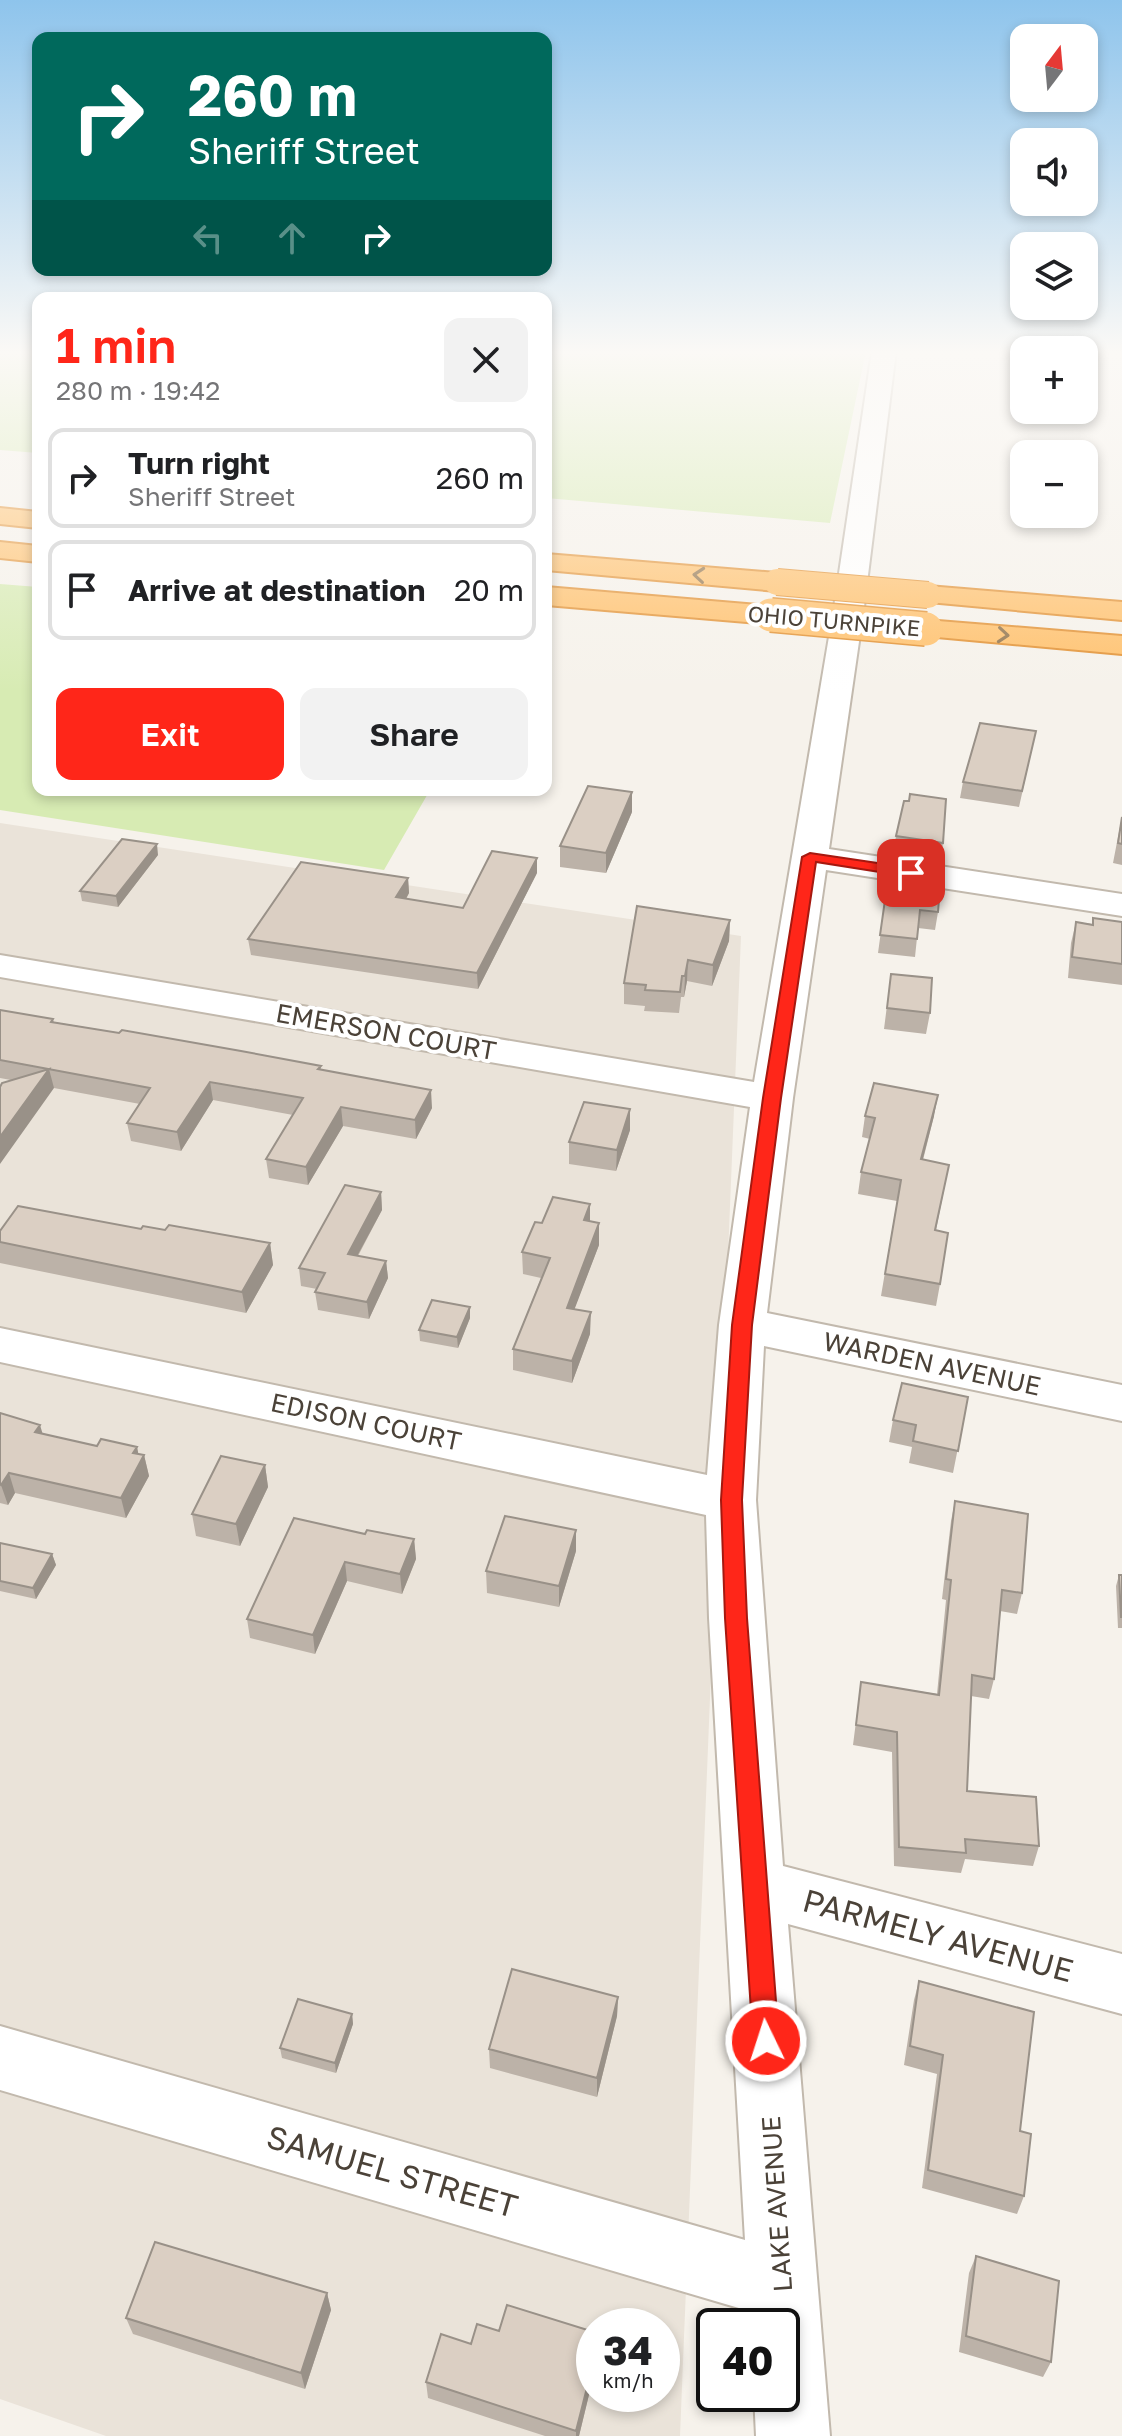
<!DOCTYPE html>
<html lang="en">
<head>
<meta charset="utf-8">
<style>
	:root { --surface:#fff; --page:#f2f2f2; --text:#202124; --muted:#757577; --line:#e0e0e0; --accent:#ff2619 }
	body { margin:0; font-family:"Golos Text",sans-serif; background:var(--page); color:var(--text); height:100vh; display:flex; flex-direction:column; font-size:30px; white-space:nowrap }
	* { box-sizing:border-box; margin:0 }
	p { font-size:26px; color:var(--muted) }
	.icon { flex:none; width:44px; height:44px; fill:none; stroke:currentColor; stroke-width:2; stroke-linecap:round; stroke-linejoin:round }
	.map { position:relative; flex:1; overflow:hidden }
	.panel { position:absolute; left:32px; top:292px; width:520px; height:504px; display:flex; flex-direction:column; background:var(--surface); border-radius:16px; box-shadow:0 4px 12px #0003 }
	.panel>* { flex:none }
	.banner { position:absolute; left:32px; top:32px; width:520px; height:244px; border-radius:16px; box-shadow:0 4px 12px #0003; background:#00695c; color:#fff; overflow:hidden }
	.needle { width:52px; rotate:16deg }
	.controls { position:absolute; left:1010px; top:24px; display:grid; gap:16px }
	.controls a { display:grid; place-items:center; width:88px; height:88px; border-radius:16px; background:var(--surface); box-shadow:0 4px 12px #0003; font-size:40px }
	.speed { position:absolute; left:576px; top:2308px; display:flex; gap:16px; font-size:40px; font-weight:700; text-align:center }
	.speed>* { display:grid; place-content:center; width:104px; height:104px; border-radius:50%; background:var(--surface); box-shadow:0 4px 12px #0003; line-height:1 }
	.speed small { font-size:20px; font-weight:400 }
	.speed .limit { border:4px solid #111; border-radius:12px; background:#fff; color:#111 }
	.pin { position:absolute; display:grid; place-items:center; width:68px; height:68px; color:#fff; margin:-34px; border-radius:16px; box-shadow:0 4px 12px #0006 }
	.me { position:absolute; width:88px; margin:-44px; rotate:356deg; stroke-linejoin:round; filter:drop-shadow(0 0 6px #0008) }
	.turn { display:flex; align-items:center; gap:28px; height:168px; padding:0 24px; font-size:36px }
	.turn .icon { width:104px; height:104px; stroke-width:2.5 }
	.turn b { display:block; font-size:56px; line-height:68px }
	.lanes { display:flex; align-items:center; height:76px; padding:0 24px; background:#0003; justify-content:center; gap:40px; direction:ltr }
	.lanes .off { opacity:.35 }
	.round { display:grid; place-items:center; flex:none; width:84px; height:84px; border-radius:16px; background:var(--page) }
	.overview { display:flex; align-items:center; justify-content:space-between; height:136px; padding:0 24px }
	h1 { font-size:48px; font-weight:600; line-height:60px; color:var(--accent) }
	.button { display:flex; gap:16px; margin-top:auto; padding:16px 24px }
	.button a { flex:1; height:92px; border-radius:16px; background:var(--accent); color:#fff; font-size:32px; font-weight:600; line-height:92px; text-align:center }
	.button a+a { background:var(--page); color:var(--text) }
	ul { padding:0; list-style:none }
	li { display:flex; align-items:center; gap:24px; height:100px; margin:0 16px 12px; padding:0 8px; border:4px solid var(--line); border-radius:16px }
	li div { flex:1 }
	li b { display:block; font-size:30px }
	li em { font-style:normal }
	.map>svg:first-child { display:block }
	.residential { fill:#eae3d9; fill-rule:evenodd }
	.green { fill:#d7ebb3 }
	.lines { fill:none; stroke-linecap:round; stroke-linejoin:round }
	.minor-casing { stroke:#c2b9ad; stroke-width:4 }
	.highway-casing { stroke:#e39438; stroke-width:4 }
	.minor { fill:#fff; fill-rule:evenodd }
	.highway { fill:#ffc16d; fill-rule:evenodd }
	.highway-bridge-far1-casing { stroke:#e39438; stroke-width:28; stroke-linecap:butt }
	.highway-bridge-casing { stroke:#e39438; stroke-width:36; stroke-linecap:butt }
	.highway-bridge-far1 { stroke:#ffc16d; stroke-width:26 }
	.highway-bridge { stroke:#ffc16d; stroke-width:33 }
	.wall { fill:#bcb2a8 }
	.shaded-wall { fill:#999188 }
	.building { fill:#dbcfc3; stroke:#999188; stroke-width:2 }
	.oneway { stroke:#93754d }
	.route { fill:#ff2619; stroke:#a61910; stroke-width:2 }
	.labels { text-anchor:middle; stroke-width:8; stroke-linejoin:round; paint-order:stroke }
	.far-street-label { font-size:22px; fill:#4b4238; stroke:#fff }
	.street-label { font-size:26px; fill:#4b4238; stroke:#fff }
	.near-street-label { font-size:32px; fill:#4b4238; stroke:#fff }
</style>
</head>
<body>
<div class="map">
<svg width="1122" height="2436" viewBox="0 0 1122 2436">
	<rect width="100%" height="100%" fill="#f6f2eb"/>
	<!-- residential -->
	<path class="residential" d="M0,823l741,113 -61,1500h-574l-106,-37zM594,2326h68v68h-68z"/>
	<!-- green -->
	<path class="green" d="M0,351h38v102l-38,-3z
		M546,351h320l-36,172 -284,-25z
		M0,584l38,3v203h392l-46,80 -384,-60z"/>
	<g class="lines">
		<defs>
			<path id="minor" d="M872,351h24l-32,256 -35,242 293,45v22l-296,-46 -33,228 -26,215 355,72v36l-358,-75 -8,154 27,366 339,88v60l-334,-90 42,512h-74l-2,-42h28v-68h-32l-1,-15 -749,-221v-64l745,214 -36,-622 -3,-103 -706,-153v-34l707,147 12,-150 31,-218 -750,-130v-22l754,127 80,-475z"/>
			<path id="highway" d="M0,508l38,4v16l-38,-4z
				M0,542l38,4v16l-38,-4z
				M546,554l231,19 10,3 4,6 -4,6 -10,3 -231,-21z
				M928,586l194,16v18l-204,-19 -4,-6 4,-6z
				M546,587l225,19 10,3 5,6 -5,6 -10,3 -225,-19z
				M926,620l196,16v18l-207,-19 -4,-6 4,-6z"/>
		</defs>
		<!-- minor casing -->
		<use href="#minor" class="minor-casing"/>
		<!-- highway casing -->
		<use href="#highway" class="highway-casing"/>
		<!-- minor -->
		<use href="#minor" class="minor"/>
		<!-- highway -->
		<use href="#highway" class="highway"/>
		<defs>
			<path id="highway-bridge-far1" d="M777,582l151,13"/>
			<path id="highway-bridge" d="M771,615l155,14"/>
		</defs>
		<!-- highway-bridge-far1 casing -->
		<use href="#highway-bridge-far1" class="highway-bridge-far1-casing"/>
		<!-- highway-bridge casing -->
		<use href="#highway-bridge" class="highway-bridge-casing"/>
		<!-- highway-bridge-far1 -->
		<use href="#highway-bridge-far1" class="highway-bridge-far1"/>
		<!-- highway-bridge -->
		<use href="#highway-bridge" class="highway-bridge"/>
	</g>
	<!-- wall -->
	<path class="wall" d="M1036,731l-17,76 -59,-9 3,-16z
		M632,812l-26,61 -46,-6v-21z
		M1122,816v49l-9,-2z
		M896,836l47,7 -3,20 -47,-7z
		M158,855l-40,52 -36,-6 -2,-10z
		M890,865l48,47 -3,18 -17,-2 -3,29 -37,-4z
		M537,873l-59,116 -227,-34 -3,-16 160,-61 1,15 -3,6 57,9z
		M1093,918l29,4v63l-54,-7 3,-35 5,-21 16,2z
		M730,920l-1,21 -17,45 -25,-5 -3,16h-3l-2,16 -35,-2 1,-5 -21,-2v-21z
		M891,974l39,39 -4,21 -42,-5z
		M0,1010l53,9 1,3 267,44v4l111,38 -16,31 -73,-13 -35,59 -39,-7 -3,-19 27,-44 -80,-15 -32,51 -50,-10 -4,-18 13,-19 -140,-26z
		M630,1109v21l-14,41 -47,-7v-22z
		M865,1116h69l-11,44 26,5 -13,65 4,54 -4,22 -55,-10 16,-95 -39,-7 3,-22 9,-33 -8,-2z
		M381,1192l1,18 -24,46 28,5 2,17 -19,41 -51,-9 -3,-18 2,-3 -16,-3 -2,-18z
		M590,1204v18l9,23 -25,64 16,25 -18,49 -59,-13v-21l28,-71 -18,-4 -1,-22 20,-29z
		M141,1229l24,1 105,13 3,22 -27,48 -246,-50v-32z
		M470,1307v11l-12,30 -38,-7 -1,-11z
		M968,1397l-15,76 -44,-10 3,-16 -23,-5 4,-22z
		M0,1413l43,21 54,12 40,1 1,7 6,1 5,21 -23,42 -111,-25 -7,12 -8,-2z
		M265,1465l3,22 -28,59 -44,-10 -4,-22z
		M955,1501l67,92 -5,21 -17,-3 -6,68 -5,20 -18,-3 -4,95 72,55 -6,20 -68,-7 -4,14 -67,-7 -2,-114 -39,-7 8,-63 76,12 9,-94 -4,-1 9,-78z
		M365,1534l49,5 2,20 -14,35 -55,-13 -32,73 -65,-16 -3,-19z
		M0,1543l52,11 4,11 -20,34 -36,-8z
		M576,1551l-17,56 -72,-14 -1,-22z
		M1119,1575h3v53h-4l-2,-42z
		M919,1981l101,150 4,65 -7,18 -95,-26 15,-114 -33,-9 10,-65z
		M618,1997l-1,19 -20,81 -107,-29 -1,-19z
		M352,2014l1,10 -17,49 -54,-15 -2,-10z
		M976,2256l75,106 -8,15 -84,-25 10,-79z
		M327,2293l4,17 -26,79 -172,-55 -7,-16z
		M594,2332v42l-15,62h-34l-117,-38 -2,-16 45,-38z"/>
	<!-- shaded-wall -->
	<path class="shaded-wall" d="M632,792v20l-26,61v-20z
		M157,844l1,11 -40,52 -2,-11z
		M537,858v15l-59,116 -1,-16z
		M408,878l1,15 -11,20 -2,-16z
		M730,920l-1,21 -17,45 1,-21z
		M688,960l-1,21 -3,16 1,-21z
		M49,1069l5,19 -54,76v-27z
		M210,1082l3,18 -32,51 -4,-19z
		M431,1090l1,18 -16,31 -1,-19z
		M938,1095l-4,21 -17,65 4,-22z
		M341,1107l2,19 -35,59 -2,-18z
		M630,1109v21l-14,41 1,-21z
		M381,1192l1,18 -33,61 -1,-17z
		M590,1204v21l-6,-5z
		M599,1223v22l-32,84v-21z
		M270,1243l3,22 -27,48 -4,-21z
		M386,1261l2,17 -19,41 -2,-17z
		M470,1307v11l-12,30 -1,-11z
		M591,1312l-1,22 -18,49v-22z
		M40,1425l6,20 -11,-13z
		M137,1447l3,15 4,-7 5,21 -23,42 -5,-20 12,-45z
		M265,1465l3,22 -28,59 -4,-22z
		M9,1473l6,20 -7,12 -7,-20z
		M576,1530v21l-17,56v-21z
		M414,1539l2,20 -14,35 -2,-20z
		M52,1554l4,11 -20,34 -3,-11z
		M345,1562l2,19 -32,73 -2,-19z
		M618,1997l-1,19 -20,81v-19z
		M352,2014l1,10 -17,49 -1,-10z
		M327,2293l4,17 -26,79 -4,-16z
		M594,2360v14l-15,62h-3v-5z"/>
	<!-- building -->
	<path class="building" d="M980,723l56,8 -14,60 -59,-9z
		M588,786l44,6 -26,61 -46,-7z
		M910,794l36,5 -3,44 -47,-7 8,-35h5z
		M1122,817v27l-4,-1z
		M122,839l35,5 -41,52 -36,-5z
		M492,851l45,7 -60,115 -229,-34 53,-77 107,16 -12,19 67,11z
		M890,865l51,8 -3,39 -18,-2 -3,29 -37,-4z
		M637,906l93,14 -17,45 -25,-5 -3,16h-3l-2,16 -35,-2 1,-5 -22,-2z
		M1093,918l29,4v42l-50,-7 4,-35 17,3z
		M891,974l41,4 -2,35 -43,-5z
		M0,1010l53,9 -2,3 68,11 3,-3 119,21 80,15 -3,3 113,21 -16,30 -74,-13 -35,60 -40,-8 37,-61 -93,-16 -33,50 -50,-9 23,-35 -150,-28z
		M49,1069l-49,68v-50l2,-4z
		M874,1083l64,12 -17,64 28,6 -14,65 13,3 -8,51 -55,-10 16,-94 -40,-8 14,-54 -10,-2z
		M584,1102l46,7 -13,41 -48,-8z
		M345,1185l36,7 -33,62 38,7 -19,41 -52,-10 10,-19 -26,-5z
		M553,1197l37,7 -6,16 15,3 -32,85 24,4 -19,49 -59,-12 37,-91 -28,-6 13,-30 7,1z
		M18,1206l123,23 2,-3 22,4 4,-5 101,18 -28,49 -242,-50v-11z
		M432,1300l38,7 -13,30 -38,-7z
		M902,1383l66,14 -10,54 -45,-10 3,-16 -23,-5z
		M0,1413l40,12 -5,7 62,14 4,-7 36,8 -4,6 11,2 -23,43 -112,-25 -8,12 -1,-1z
		M221,1456l44,9 -29,59 -44,-10z
		M955,1501l73,13 -6,79 -20,-3 -8,89 -22,-4 -5,116 69,6 3,49 -74,-7 1,14 -67,-6 -2,-115 -41,-7 5,-43 78,13 12,-115 -5,-1z
		M505,1516l71,14 -17,56 -73,-15z
		M294,1518l71,16 2,-4 47,9 -14,35 -55,-12 -32,73 -66,-16z
		M0,1543l52,11 -19,34 -33,-7z
		M1119,1575h3v42h-1z
		M512,1969l106,28 -21,81 -108,-29z
		M919,1981l115,31 -14,119 11,3 -7,62 -96,-26 15,-115 -33,-9z
		M298,1999l54,15 -17,49 -55,-15z
		M155,2242l172,51 -26,80 -175,-55z
		M976,2256l83,25 -8,81 -85,-26z
		M507,2305l87,27v28l-18,71 -150,-49 15,-48 30,10 6,-20 22,7z"/>
	<!-- one-way arrows -->
	<defs><path id="oneway-chevron" d="M-2-3.5L2.5 0L-2 3.5" fill="none" stroke-width="1.6" stroke-linecap="round" stroke-linejoin="round" transform="scale(2)"/></defs>
	<g class="oneway">
		<use href="#oneway-chevron" transform="translate(699 575) rotate(-175)"/>
		<use href="#oneway-chevron" transform="translate(1003 635) rotate(5)"/>
	</g>
	<!-- sky -->
	<linearGradient id="sky" x2="0" y2="1"><stop stop-color="#8ec4ec"/><stop offset="0.51" stop-color="#fbf9f6"/><stop offset="1" stop-color="#fbf9f6" stop-opacity="0"/></linearGradient>
	<rect width="1122" height="692" fill="url(#sky)"/>
	<!-- route -->
	<path class="route" d="M810,853l101,15 8,5 -8,4 -95,-15 -35,236 -29,227 -10,175 5,118 32,423 -4,9 -9,4 -10,-4 -3,-9 -28,-423 -4,-118 11,-175 31,-227 39,-241z"/>
	<g class="labels">
		<!-- far-street labels -->
		<g class="far-street-label">
			<text transform="translate(834 621) rotate(5)" y="8">OHIO TURNPIKE</text>
		</g>
		<!-- street labels -->
		<g class="street-label">
			<text transform="translate(386 1032) rotate(10)" y="9">EMERSON COURT</text>
			<text transform="translate(932 1364) rotate(12)" y="9">WARDEN AVENUE</text>
			<text transform="translate(366 1422) rotate(12)" y="9">EDISON COURT</text>
			<text transform="translate(777 2204) rotate(-94)" y="9">LAKE AVENUE</text>
		</g>
		<!-- near-street labels -->
		<g class="near-street-label">
			<text transform="translate(938 1936) rotate(15)" y="11">PARMELY AVENUE</text>
			<text transform="translate(392 2172) rotate(16)" y="11">SAMUEL STREET</text>
		</g>
	</g>
</svg>
<div class="controls">
<a><svg class="needle" viewBox="-14 -14 28 28"><path d="M0-13l5 13h-10z" fill="#e53935"/><path d="M0 13l5-13h-10z" fill="#757577"/></svg></a>
<a><svg class="icon" aria-label="sound" viewBox="0 0 24 24"><path d="M4 9h4l5-4v14l-5-4H4zM17 9q2 3 0 6"/></svg></a>
<a><svg class="icon" aria-label="layers" viewBox="0 0 24 24"><path d="M12 4l9 5-9 5-9-5zM3 14l9 5 9-5"/></svg></a>
<a>+</a>
<a>−</a>
</div>
<div class="speed"><div>34<small>km/h</small></div><div class="limit">40</div></div>
<div class="pin" style="left:911px;top:873px;background:#d93025"><svg class="icon" aria-label="arrive" viewBox="0 0 24 24"><path d="M6 21V4h12l-3 4 3 4H6"/></svg></div>
<svg class="me" style="left:766px;top:2041px" viewBox="-20 -20 40 40"><circle r="17" fill="#ff2619" stroke="#fff" stroke-width="3"/><path d="M0-11L8 9 0 5-8 9z" fill="#fff"/></svg>
<div class="banner">
<div class="turn"><svg class="icon" aria-label="right" viewBox="0 0 24 24"><path d="M7 20v-9h11M14 6l5 5-5 5"/></svg><div><b>260 m</b>Sheriff Street</div></div>
<div class="lanes"><svg class="icon off" aria-label="left" viewBox="0 0 24 24"><path d="M17 20v-9H6M10 6l-5 5 5 5"/></svg><svg class="icon off" aria-label="ahead" viewBox="0 0 24 24"><path d="M12 20V5M6 11l6-6 6 6"/></svg><svg class="icon" aria-label="right" viewBox="0 0 24 24"><path d="M7 20v-9h11M14 6l5 5-5 5"/></svg></div>
</div>
<section class="panel">
<div class="overview"><div><h1>1 min</h1><p>280 m · 19:42</p></div><a class="round"><svg class="icon" aria-label="close" viewBox="0 0 24 24"><path d="M6 6l12 12M18 6L6 18"/></svg></a></div>
<ul>
<li><svg class="icon" aria-label="right" viewBox="0 0 24 24"><path d="M7 20v-9h11M14 6l5 5-5 5"/></svg><div><b>Turn right</b><p>Sheriff Street</p></div><em>260 m</em></li>
<li><svg class="icon" aria-label="arrive" viewBox="0 0 24 24"><path d="M6 21V4h12l-3 4 3 4H6"/></svg><div><b>Arrive at destination</b></div><em>20 m</em></li>
</ul>
<div class="button"><a>Exit</a><a>Share</a></div>
</section>
</div>
</body>
</html>
